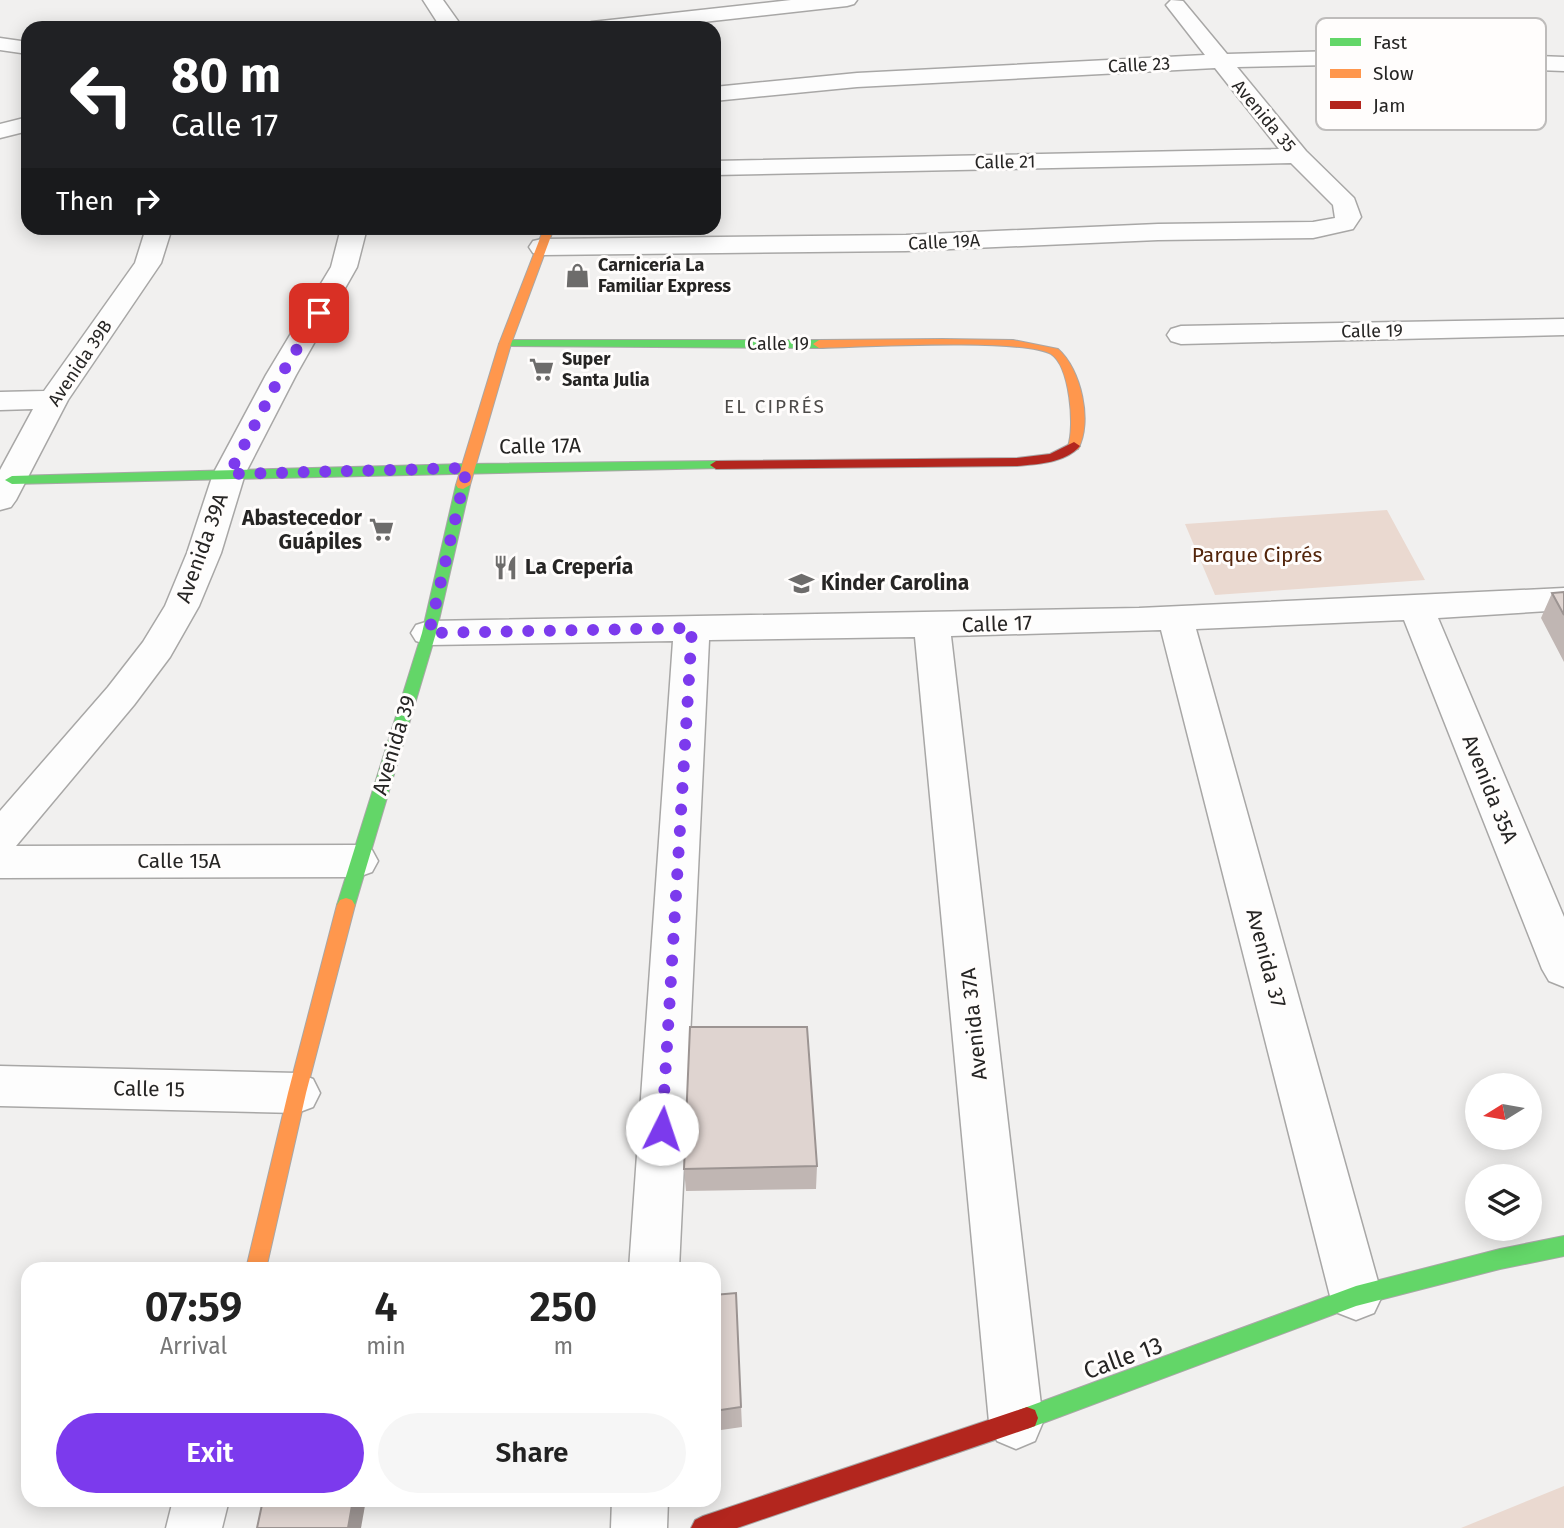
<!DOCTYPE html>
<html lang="en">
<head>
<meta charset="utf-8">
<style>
	:root { --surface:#fff; --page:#f6f6f6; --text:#222; --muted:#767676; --accent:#7c3aed }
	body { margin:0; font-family:"Fira Sans",sans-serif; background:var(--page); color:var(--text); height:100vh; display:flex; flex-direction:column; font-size:26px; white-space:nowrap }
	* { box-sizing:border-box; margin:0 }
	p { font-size:23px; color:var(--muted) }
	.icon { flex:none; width:38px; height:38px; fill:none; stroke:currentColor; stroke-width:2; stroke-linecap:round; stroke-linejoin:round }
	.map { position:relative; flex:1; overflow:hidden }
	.side { position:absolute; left:21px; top:1262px; width:700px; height:245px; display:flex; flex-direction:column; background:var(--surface); border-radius:21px; box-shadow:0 4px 18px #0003 }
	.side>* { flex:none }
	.hud { position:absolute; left:21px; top:21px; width:700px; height:214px; border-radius:21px; box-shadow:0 4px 18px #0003; background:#202124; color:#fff; overflow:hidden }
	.needle { width:46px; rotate:259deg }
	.tools { position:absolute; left:1465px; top:1073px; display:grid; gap:14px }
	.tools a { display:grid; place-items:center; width:77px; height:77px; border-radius:50%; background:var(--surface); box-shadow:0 4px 18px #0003; font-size:35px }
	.pin { position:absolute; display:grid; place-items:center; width:60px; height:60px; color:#fff; margin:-30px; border-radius:14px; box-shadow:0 4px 10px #0006 }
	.me { position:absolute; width:77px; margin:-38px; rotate:4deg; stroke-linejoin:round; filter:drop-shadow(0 0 5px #0008) }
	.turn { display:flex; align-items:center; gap:24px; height:147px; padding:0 35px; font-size:32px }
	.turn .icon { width:91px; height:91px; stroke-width:2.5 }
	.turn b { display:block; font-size:49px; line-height:60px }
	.then { display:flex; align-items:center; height:66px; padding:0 35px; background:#0003; gap:14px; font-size:26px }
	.eta { display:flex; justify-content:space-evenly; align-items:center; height:119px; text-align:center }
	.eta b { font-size:42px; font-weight:600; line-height:49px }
	.cta { display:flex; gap:14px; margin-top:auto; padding:14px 35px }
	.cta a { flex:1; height:80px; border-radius:42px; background:var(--accent); color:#fff; font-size:28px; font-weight:600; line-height:80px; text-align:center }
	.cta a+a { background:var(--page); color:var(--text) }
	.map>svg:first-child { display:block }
	.green { fill:#ead9d0 }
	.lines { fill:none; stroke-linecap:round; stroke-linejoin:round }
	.street-casing { stroke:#a8a7a6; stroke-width:3 }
	.fast-casing { stroke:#a8a7a6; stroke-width:2 }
	.slow-casing { stroke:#a8a7a6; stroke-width:2 }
	.jam-casing { stroke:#a8a7a6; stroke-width:2 }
	.street { fill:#fdfdfd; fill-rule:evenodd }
	.fast { fill:#63d668; fill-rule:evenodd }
	.slow { fill:#ff974d; fill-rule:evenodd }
	.jam { fill:#b3261e; fill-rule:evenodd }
	.wall { fill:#c0b6b3 }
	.shaded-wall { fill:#9c9492 }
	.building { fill:#dfd4d0; stroke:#9c9492; stroke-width:2 }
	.route { stroke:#7c3aed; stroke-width:12; stroke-dasharray:0 21.6 }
	.labels { text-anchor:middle; stroke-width:6; stroke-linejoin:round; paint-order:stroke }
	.far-street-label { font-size:18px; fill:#262524; stroke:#fffdfc }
	.far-poi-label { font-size:18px; font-weight:bold; fill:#262524; stroke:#fffdfc; text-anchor:start }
	.far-neighbourhood-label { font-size:19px; letter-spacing:2px; fill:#4d4b49; stroke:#fffdfc }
	.street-label { font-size:21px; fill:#262524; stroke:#fffdfc }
	.poi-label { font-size:21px; font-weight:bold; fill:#262524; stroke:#fffdfc; text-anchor:start }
	.park-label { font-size:21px; fill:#53250b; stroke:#fffdfc }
	.near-street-label { font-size:24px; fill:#262524; stroke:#fffdfc }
	.key { fill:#fffdfc; stroke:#bebcbb; stroke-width:2 }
	.key-label { font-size:19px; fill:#262524 }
</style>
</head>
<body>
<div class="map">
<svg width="1564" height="1528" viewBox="0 0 1564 1528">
	<rect width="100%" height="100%" fill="#f1f0ef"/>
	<!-- green -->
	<path class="green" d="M1387,510l38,70 -210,15 -30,-71z
		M1564,1486v42h-103z"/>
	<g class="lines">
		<defs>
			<path id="street" d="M423,0h20l20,28h-22z
				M791,0h66l-3,4 -7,2 -198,22h-68l4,-4 7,-2z
				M1171,0l12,1 44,53 151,-4 186,7v14l-186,-7 -141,3 69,84 48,47 7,19 -8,12 -40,9 -155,2 -252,11 -364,4 -9,-2 -4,-6 4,-6 9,-2 364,-4 252,-11 155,-2 22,-4 -2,-13 -42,-42 -577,12v-14l565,-12 -64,-81 -358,19 -143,14v-14l143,-14 348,-18 -39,-50z
				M0,38l28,4v12l-28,-4z
				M28,117v14l-28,7v-14z
				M146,228h26l-11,35 -93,137 -52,100 -5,7 -11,3v-40l33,-61 -33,1v-18l44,-1 91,-128z
				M341,228h26l-10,39 -61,108 -51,99 -24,79 -22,53 -29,51 -36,48 -118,141 342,-1 14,5 6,11 -6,11 -14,5 -358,1v-67l108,-124 35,-45 22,-36 22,-53 26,-79 53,-99 65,-108z
				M1564,319v16l-383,9 -10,-3 -4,-6 4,-6 10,-3z
				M1564,588v22l-126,8 126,299v70l-15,-6 -7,-12 -138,-349 -208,9 186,667 -8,17 -18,7 -18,-7 -8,-17 -169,-666 -210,6 92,786 -8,19 -19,8 -19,-8 -8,-19 -74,-785 -206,3 -30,629h-50l44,-628 -244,4 -13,-4 -5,-8 5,-8 13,-4 710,-13z
				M0,1066l297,7 16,6 7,14 -7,14 -16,6 -297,-7z
				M173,1500h56l-7,28h-56z
				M612,1500h56l-1,28h-56z"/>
			<path id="fast" d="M505,340h314l6,4 -6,4 -318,-2 -2,-2z
				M716,461l6,4 -1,3 -709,16 -7,-4 7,-4 455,-12z
				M463,481l7,4 -34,148 -81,272 -3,5h-12l-3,-5 85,-272 34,-148z
				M1564,1236v20l-64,13 -144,37 -329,123 -8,-3 -3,-8 3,-8 8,-3 329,-121 144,-37z"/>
			<path id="slow" d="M544,228h10l-43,116 -41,141 -7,4 -5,-1 -2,-3 43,-141z
				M942,339l71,1 45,9c23,20 35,73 20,100l-4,1 -6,-4c7,-19 2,-80 -17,-92 -27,-16 -192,-7 -232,-6l-6,-4 6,-4z
				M346,898l6,2 3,5 -49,188 -40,176h-20l42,-176 49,-188 3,-5z"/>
			<path id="jam" d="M1074,442l6,4c-15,17 -41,18 -63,20l-301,3 -6,-4 6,-4 301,-3 33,-4z
				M1027,1407l8,3 3,8 -3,8 -8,3 -290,99h-46l4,-8 8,-4z"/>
		</defs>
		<!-- street casing -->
		<use href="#street" class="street-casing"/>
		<!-- fast casing -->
		<use href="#fast" class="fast-casing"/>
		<!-- slow casing -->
		<use href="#slow" class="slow-casing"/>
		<!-- jam casing -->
		<use href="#jam" class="jam-casing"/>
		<!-- street -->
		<use href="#street" class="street"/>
		<!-- fast -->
		<use href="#fast" class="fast"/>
		<!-- slow -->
		<use href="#slow" class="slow"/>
		<!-- jam -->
		<use href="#jam" class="jam"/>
	</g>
	<!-- wall -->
	<path class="wall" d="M1564,592v70l-23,-44 11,-25z
		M817,1166l-1,23 -130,2 -2,-22z
		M736,1293l6,134 -28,4v-136z"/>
	<!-- shaded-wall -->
	<path class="shaded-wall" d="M353,1500h13l-5,28h-13z"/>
	<!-- building -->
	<path class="building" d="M1564,592v23l-12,-22z
		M690,1027h117l10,139 -133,3z
		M736,1293l5,114 -27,4v-116z
		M263,1500h90l-5,28h-91z"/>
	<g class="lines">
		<!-- route -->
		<path class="route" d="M319,313l-38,62 -52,99 238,-6 -38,165 263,-5 -30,501"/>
	</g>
	<!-- icons -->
	<defs>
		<symbol id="shop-bare" viewBox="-9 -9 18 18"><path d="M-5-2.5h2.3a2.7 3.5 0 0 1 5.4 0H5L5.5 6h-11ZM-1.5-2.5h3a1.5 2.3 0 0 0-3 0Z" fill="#6d6c6b" stroke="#fffdfc" stroke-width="2.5" paint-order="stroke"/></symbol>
		<symbol id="supermarket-bare" viewBox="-9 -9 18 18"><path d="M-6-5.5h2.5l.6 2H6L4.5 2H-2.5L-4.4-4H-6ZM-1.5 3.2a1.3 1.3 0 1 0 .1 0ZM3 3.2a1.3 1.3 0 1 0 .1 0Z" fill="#6d6c6b" stroke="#fffdfc" stroke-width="2.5" paint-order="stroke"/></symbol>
		<symbol id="restaurant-bare" viewBox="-9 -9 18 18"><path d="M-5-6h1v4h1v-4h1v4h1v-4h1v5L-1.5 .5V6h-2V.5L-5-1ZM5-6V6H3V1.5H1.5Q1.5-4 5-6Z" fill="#6d6c6b" stroke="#fffdfc" stroke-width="2.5" paint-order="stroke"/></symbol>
		<symbol id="school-bare" viewBox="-9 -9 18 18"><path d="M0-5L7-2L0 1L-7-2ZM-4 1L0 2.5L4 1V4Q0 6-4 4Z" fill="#6d6c6b" stroke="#fffdfc" stroke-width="2.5" paint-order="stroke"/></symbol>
	</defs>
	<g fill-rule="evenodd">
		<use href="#shop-bare" x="560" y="258" width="35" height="35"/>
		<use href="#supermarket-bare" x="524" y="352" width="35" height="35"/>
		<use href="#supermarket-bare" x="364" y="512" width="35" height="35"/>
		<use href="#restaurant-bare" x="488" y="550" width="35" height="35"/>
		<use href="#school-bare" x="784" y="566" width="35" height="35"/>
	</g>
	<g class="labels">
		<!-- far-street labels -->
		<g class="far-street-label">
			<text transform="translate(1139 65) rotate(-3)" y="6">Calle 23</text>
			<text transform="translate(1264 116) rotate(50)" y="6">Avenida 35</text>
			<text transform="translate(1005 162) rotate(-1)" y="6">Calle 21</text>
			<text transform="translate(944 242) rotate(-3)" y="6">Calle 19A</text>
			<text transform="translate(1372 331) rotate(-1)" y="6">Calle 19</text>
			<text x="778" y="350">Calle 19</text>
			<text transform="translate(80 363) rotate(-56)" y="6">Avenida 39B</text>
		</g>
		<!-- far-poi labels -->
		<g class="far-poi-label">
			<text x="598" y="271">Carnicería La<tspan x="598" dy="21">Familiar Express</tspan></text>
			<text x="562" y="365">Super<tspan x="562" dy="21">Santa Julia</tspan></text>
		</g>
		<!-- far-neighbourhood labels -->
		<g class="far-neighbourhood-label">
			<text x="775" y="413">EL CIPRÉS</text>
		</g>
		<!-- street labels -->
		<g class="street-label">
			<text transform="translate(540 446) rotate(-1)" y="7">Calle 17A</text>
			<text transform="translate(202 548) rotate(-70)" y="7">Avenida 39A</text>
			<text transform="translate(997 624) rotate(-2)" y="7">Calle 17</text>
			<text transform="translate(394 745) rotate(-73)" y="7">Avenida 39</text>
			<text transform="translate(1490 789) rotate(68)" y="7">Avenida 35A</text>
			<text x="179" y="868">Calle 15A</text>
			<text transform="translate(1266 958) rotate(75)" y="7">Avenida 37</text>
			<text transform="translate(974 1024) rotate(-96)" y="7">Avenida 37A</text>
			<text transform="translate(149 1089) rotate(1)" y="7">Calle 15</text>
		</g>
		<!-- poi labels -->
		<g class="poi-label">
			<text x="362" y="525" text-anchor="end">Abastecedor<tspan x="362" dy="24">Guápiles</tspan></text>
			<text x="525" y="574">La Crepería</text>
			<text x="821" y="590">Kinder Carolina</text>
		</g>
		<!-- park labels -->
		<g class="park-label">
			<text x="1257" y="562">Parque Ciprés</text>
		</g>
		<!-- near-street labels -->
		<g class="near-street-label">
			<text transform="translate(1123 1358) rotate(-20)" y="8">Calle 13</text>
		</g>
	</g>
	<!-- legend -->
	<rect x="1316" y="18" width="230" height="112" rx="10" class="key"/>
	<rect x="1330" y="38" width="31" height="8" fill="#63d668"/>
	<rect x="1330" y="69" width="31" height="9" fill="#ff974d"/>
	<rect x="1330" y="101" width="31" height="8" fill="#b3261e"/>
	<g class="key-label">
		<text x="1373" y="49">Fast</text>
		<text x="1373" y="80">Slow</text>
		<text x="1373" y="112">Jam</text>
	</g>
</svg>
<div class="tools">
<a><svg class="needle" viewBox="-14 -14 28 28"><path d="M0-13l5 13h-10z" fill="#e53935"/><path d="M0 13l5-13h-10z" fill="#767676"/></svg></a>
<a><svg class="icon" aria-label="layers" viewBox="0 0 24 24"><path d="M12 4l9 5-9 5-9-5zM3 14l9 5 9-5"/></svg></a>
</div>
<div class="pin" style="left:319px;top:313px;background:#d93025"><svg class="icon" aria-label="arrive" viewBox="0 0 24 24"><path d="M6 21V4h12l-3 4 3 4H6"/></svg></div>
<svg class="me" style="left:662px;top:1129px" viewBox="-20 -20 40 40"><circle r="19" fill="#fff"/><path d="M0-13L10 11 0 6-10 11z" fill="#7c3aed"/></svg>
<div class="hud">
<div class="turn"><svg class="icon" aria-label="left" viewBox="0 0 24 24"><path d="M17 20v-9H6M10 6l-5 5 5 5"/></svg><div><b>80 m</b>Calle 17</div></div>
<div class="then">Then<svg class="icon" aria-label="right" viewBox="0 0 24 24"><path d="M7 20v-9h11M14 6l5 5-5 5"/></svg></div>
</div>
<section class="side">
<div class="eta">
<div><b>07:59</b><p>Arrival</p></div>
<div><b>4</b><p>min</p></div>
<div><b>250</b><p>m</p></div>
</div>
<div class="cta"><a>Exit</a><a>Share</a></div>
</section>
</div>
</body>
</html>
